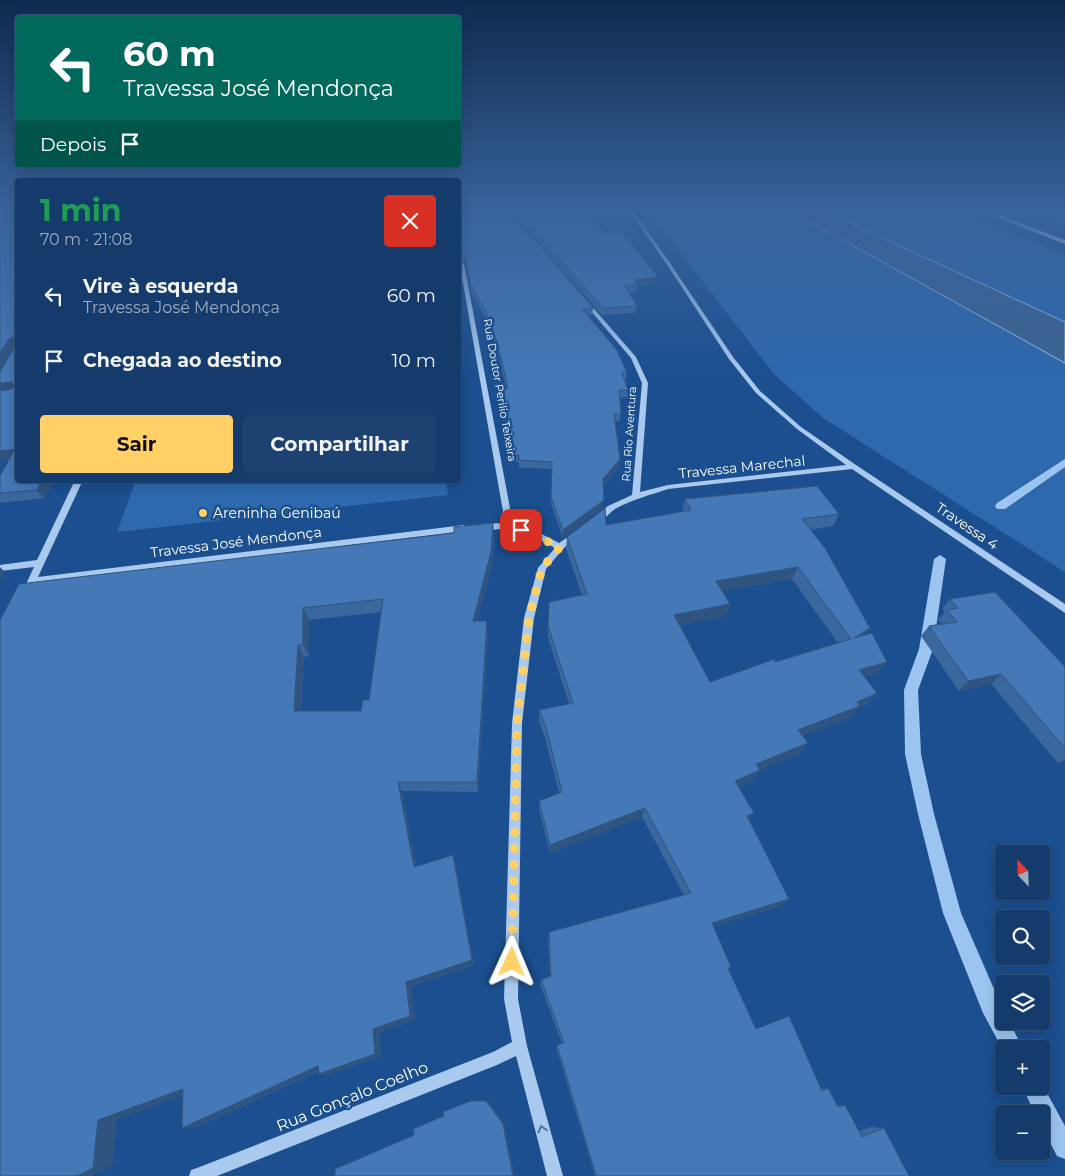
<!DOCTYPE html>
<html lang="pt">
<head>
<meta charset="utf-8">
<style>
	:root { --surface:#143b6b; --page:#1d4271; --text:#f1f3f6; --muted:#9dadc1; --line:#33557e; --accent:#ffd166 }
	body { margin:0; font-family:Montserrat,sans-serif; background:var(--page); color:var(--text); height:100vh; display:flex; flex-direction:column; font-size:19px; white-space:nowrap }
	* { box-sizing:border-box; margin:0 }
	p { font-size:16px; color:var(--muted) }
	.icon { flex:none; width:28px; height:28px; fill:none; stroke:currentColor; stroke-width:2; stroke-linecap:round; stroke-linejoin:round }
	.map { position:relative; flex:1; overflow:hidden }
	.drawer { position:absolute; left:15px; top:178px; width:446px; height:305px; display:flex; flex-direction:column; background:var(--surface); border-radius:5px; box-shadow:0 2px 12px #0003,0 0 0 1px var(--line) }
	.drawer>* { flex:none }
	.hud { position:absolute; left:15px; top:15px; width:446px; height:152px; border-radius:5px; box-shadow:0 2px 12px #0003,0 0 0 1px var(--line); background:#00695c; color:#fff; overflow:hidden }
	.needle { width:32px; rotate:337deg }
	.fabs { position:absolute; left:995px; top:845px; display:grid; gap:10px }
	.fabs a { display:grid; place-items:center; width:55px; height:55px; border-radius:5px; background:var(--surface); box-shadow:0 2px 12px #0003,0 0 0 1px var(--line); font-size:25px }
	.pin { position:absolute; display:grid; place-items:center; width:42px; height:42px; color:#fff; margin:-21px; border-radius:10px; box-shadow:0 2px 8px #0006 }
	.me { position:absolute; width:55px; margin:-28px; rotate:1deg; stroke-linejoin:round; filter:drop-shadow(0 0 4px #0008) }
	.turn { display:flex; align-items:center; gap:18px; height:105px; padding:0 25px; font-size:22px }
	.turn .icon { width:65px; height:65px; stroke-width:2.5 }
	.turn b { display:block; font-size:35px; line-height:42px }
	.then { display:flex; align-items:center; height:48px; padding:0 25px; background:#0003; gap:10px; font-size:19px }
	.round { display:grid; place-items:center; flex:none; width:52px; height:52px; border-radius:5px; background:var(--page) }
	.overview { display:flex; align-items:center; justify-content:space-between; height:85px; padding:0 25px }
	h1 { font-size:30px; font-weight:700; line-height:38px; color:#1e9e55 }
	.cta { display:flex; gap:10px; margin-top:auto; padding:10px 25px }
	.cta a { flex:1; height:58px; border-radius:5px; background:var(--accent); color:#111; font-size:20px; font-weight:700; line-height:58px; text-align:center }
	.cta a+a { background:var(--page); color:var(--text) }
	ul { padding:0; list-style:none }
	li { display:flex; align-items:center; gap:15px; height:65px; padding:0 25px }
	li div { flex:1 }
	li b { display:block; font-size:19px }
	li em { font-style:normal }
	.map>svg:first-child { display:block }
	.green { fill:#2e69ad }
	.water { fill:#3c6290; stroke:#9cc4f0 }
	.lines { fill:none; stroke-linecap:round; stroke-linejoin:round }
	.stream { fill:#9cc4f0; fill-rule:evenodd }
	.minor { fill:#a9c9ee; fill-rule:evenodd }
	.major { fill:#f0f6ff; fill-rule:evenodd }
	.wall { fill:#3a679d; fill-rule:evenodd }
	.shaded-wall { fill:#305480 }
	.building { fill:#4478b7; stroke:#305480; fill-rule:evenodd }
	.oneway { stroke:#4674ac }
	.route { stroke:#ffd166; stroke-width:9; stroke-dasharray:0 16.2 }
	.poi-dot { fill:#ffd166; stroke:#1b4f8f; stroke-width:2 }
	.labels { text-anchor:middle; stroke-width:5; stroke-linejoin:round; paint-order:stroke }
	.far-street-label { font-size:11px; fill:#fff; stroke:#1b4f8f }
	.street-label { font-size:14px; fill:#fff; stroke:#1b4f8f }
	.poi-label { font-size:14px; fill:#fff; stroke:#1b4f8f; text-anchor:start }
	.near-street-label { font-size:16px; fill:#fff; stroke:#1b4f8f }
</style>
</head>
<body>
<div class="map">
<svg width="1065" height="1176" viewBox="0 0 1065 1176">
	<rect width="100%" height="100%" fill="#1b4f8f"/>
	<!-- green -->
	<path class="green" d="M649,212h306l110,42v318l-242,-154 -49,-44z
		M136,480h310l2,15 -331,37z"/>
	<!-- water -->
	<path class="water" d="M787,212h39l239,110v41l-260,-144z"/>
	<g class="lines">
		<!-- stream -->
		<path class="stream" d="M1065,459v8l-60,42h-8l-2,-3 2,-3z
			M940,555l6,4 -13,90 -15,41 3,64 13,60 27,99 43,99v9h5l14,28h-19v3l-21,-39 -40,-100 -25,-99 -13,-60 -1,-64 15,-41 15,-90z
			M1041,1082l24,44v33l-8,-3 -16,-31v-11h-6l-13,-28h19z"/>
		<!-- minor -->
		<path class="minor" d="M630,212h4l36,51 63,94 27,34 41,36 55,38 209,139v9l-213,-144 -184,20c-18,6 -37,11 -53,20 -7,5 -12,13 -21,12l-1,-2 1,-2 14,-11 24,-11 10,-112 -11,-25 -99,-116v-2h2l102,117 12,26 -8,109 28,-7 178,-20 -49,-36 -41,-36 -27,-34 -63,-96z
			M459,260l5,4 49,260 23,7 23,12 15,-10 4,3 -15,13 -17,20 -12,49 -12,105 -4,276 9,47 36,130h-16l-31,-120 -19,9 -280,111h-28l2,-6 6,-2 296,-116 19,-10 -8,-43 8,-276 12,-105 14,-50 17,-20c-15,-8 -29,-17 -46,-19 -9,-1 -24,4 -31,-2l4,-3 23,-1z
			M75,480h8l-45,97 426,-52 4,3 -4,3 -430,53 -1,2 -3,1 -4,-3 8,-17 -34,4v-6l37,-5z"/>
		<!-- major -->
		<path class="major" d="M984,212h8l73,28v4z"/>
	</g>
	<!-- wall -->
	<path class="wall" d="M0,212h18l36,268 -10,18 -44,5v-27l9,-16 -9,1z
		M459,212l134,96 -1,7h-4l39,58 -1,7h-2l4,10 -1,7 -7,1 1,16 -1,7h-5l4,46 -16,19v21l-40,31 -12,-34 1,-35 -33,-1v-6h-6l-12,-66v-7h5l-8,-37 -12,-33 -15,-27 -5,-28 -7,-6z
		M512,212h71l74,71 -20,3v6h-9l9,14 -1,7 -34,2z
		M1030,212h35v13z
		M685,499l154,15 -6,12 -23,4 60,98 -5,7 22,27 -9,11 -14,4 4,27 -11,5 -6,8 -49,19 -2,18 -41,15 -6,11 -15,7 16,26 -5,6 40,80 -8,7 -67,20 14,43 28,60 33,-13 32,73 7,-1 9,17h8l14,26 11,-4 14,1 25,48h-314l-39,-129 1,-2 5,-1 -22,-60 1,-4 9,-4 -2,-38 1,-6 135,-37 -42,-78 -92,36 -11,-43v-9l20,-8 -14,-55 -6,-17v-11l30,-6 -21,-66 1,-36 33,-7 -16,-46 1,-12 39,-12 76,-13zM792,579l46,64 -128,39 -30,-57 46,-9 -3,-25z
		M494,536l-2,29 -15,56 11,12 -10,159 -76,-1 14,75 39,-3 19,102 -63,21 4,34 -36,12 2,24 -53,19 -9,-4 -122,56 -15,1 1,-33 -67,25 -4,46 -112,-546zM381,612l-12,88 -8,11h-60l3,-54 5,-1v-36z
		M950,599l115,68v94l-7,2 -67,-79 -32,7 -38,-55 8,-10 13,-2 -4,-4 7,-8 -3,-3z"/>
	<!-- shaded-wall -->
	<path class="shaded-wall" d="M658,277l-1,6 -20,3 1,-1 -4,-5z
		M13,337l5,7 -18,28v-19l8,-13z
		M12,382l6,8 -18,3v-10z
		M15,449l3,9 -18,3v-10z
		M620,459l-1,8 -17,20 1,-8z
		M42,480h12l-10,18 -7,-8z
		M604,500l-1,7 -40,31v-8z
		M493,523l1,13 -2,29 -18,68 -1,-12z
		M0,567l5,5 -5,10z
		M798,567l-6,12 -80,14 4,-12z
		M730,604l-4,12 -55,11 3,-12z
		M303,608l6,12v36l-6,-12z
		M487,621l1,12 -10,159 -1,-10z
		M870,628l-8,12 -8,-2z
		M298,645l6,12 -4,65 -6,-11z
		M887,662l-9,11 -28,8 9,-11z
		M1001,674l-10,10 -32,7 9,-10z
		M877,693l-9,11 -11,5 -6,8 -61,24 8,-11z
		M808,743l-8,11 -51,20 7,-10z
		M1065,759v2l-7,2z
		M760,770l-7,10 -24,11 6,-10z
		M398,782l4,9 16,84 -4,-8z
		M645,808l-3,9 -92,36v-8z
		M754,813l-6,9 -1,-6z
		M453,855l2,8 19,102 -63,21 4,34 -36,12 2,24 -53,19 -9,-1 54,-45 33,-47z
		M789,899l-8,7 -75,23 6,-6z
		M318,1066l8,1 -129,60 -15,1z
		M183,1089l14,1 -81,30 -4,46 -21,10h-14l21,-56z
		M486,1101h2l16,22 11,53h-2z"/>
	<!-- building -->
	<path class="building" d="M0,212h18v268h24l-5,10 -37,3v-17l15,-27 -15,2v-60l12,-2 2,-2 -2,-5 -12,1v-11l14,-24 -1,-11 -5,3 -8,13v-129l15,-1 -1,-5 -14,1z
		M459,212h49l85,96 -11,1 35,41 10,23h-5l6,17h-9l2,24h-7l6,45 -17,20 1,21 -41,30 -12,-33 1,-35 -33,-2v-5h-6l-12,-66 7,-1 -10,-43 -12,-33 -15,-27 -6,-28 -6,-5z
		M518,212h65l21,21 17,-2 37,46 -24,3 4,5 -13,1 12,20 -34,2z
		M1049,212h16v6z
		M817,486l22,28 -37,5 23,29 45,80 -16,10 18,-5 15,29 -28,8 18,23 -20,9 3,4 -62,24 10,13 -52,21 4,6 -25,11 19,32 -7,3 42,83 -77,24 19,44 -3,1 28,61 33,-13 33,75 6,-3 10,19 7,-2 17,32 22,-9 25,48h-313l-39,-131 7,-2 -23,-63 10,-4 -2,-44 142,-39 -46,-85 -95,37 -11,-44 23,-9 -16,-65 -7,-17 34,-7 -25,-77 1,-24 38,-8 -20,-57 38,-29 1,17 85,-15 -6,-11zM798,567l53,72 -76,23v-3l-65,23 -36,-67 56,-11 -14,-23z
		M493,523l-2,29 -18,69h14l-10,161h-79l16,85 39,-12 19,105 -66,22 4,34 -37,13 2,25 -56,20 -1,-8 -136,62 1,-39 -85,31 -5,48 -16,8h-77v-556l19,-36 435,-51v-6zM383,599l-14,101h-6l-2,11h-67l4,-66 5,-1v-36z
		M995,592l70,75v81l-64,-74 -33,7 -39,-55 28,-4 -10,-12 11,-2 -8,-9z
		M470,1101h16l17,23 10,52h-178v-7l79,-34 -1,-6 31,-13 -1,-4z"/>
	<!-- one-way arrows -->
	<defs><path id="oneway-chevron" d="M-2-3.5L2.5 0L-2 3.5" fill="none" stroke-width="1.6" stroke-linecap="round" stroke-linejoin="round" transform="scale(1.25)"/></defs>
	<use class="oneway" href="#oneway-chevron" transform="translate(542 1129) rotate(-105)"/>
	<!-- sky -->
	<linearGradient id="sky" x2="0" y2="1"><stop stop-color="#0f2b4f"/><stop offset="0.56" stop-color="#39639b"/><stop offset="1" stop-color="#39639b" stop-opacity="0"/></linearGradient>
	<rect width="1065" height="376" fill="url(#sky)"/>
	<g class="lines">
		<!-- route -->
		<path class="route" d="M512,962l5,-239 12,-105 13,-50 18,-21 -39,-17"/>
	</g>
	<!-- markers -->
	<circle class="poi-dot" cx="203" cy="513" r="5"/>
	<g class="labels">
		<!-- far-street labels -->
		<g class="far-street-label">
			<text transform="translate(500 390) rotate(80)" y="4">Rua Doutor Perilio Teixeira</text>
			<text transform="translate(629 434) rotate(-86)" y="4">Rua Rio Aventura</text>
		</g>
		<!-- street labels -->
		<g class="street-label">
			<text transform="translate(742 467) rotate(-6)" y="5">Travessa Marechal</text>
			<text transform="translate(967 526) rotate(34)" y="5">Travessa 4</text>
			<text transform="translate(236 542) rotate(-7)" y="5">Travessa José Mendonça</text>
		</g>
		<!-- poi labels -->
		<g class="poi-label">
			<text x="213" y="518">Areninha Genibaú</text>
		</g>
		<!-- near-street labels -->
		<g class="near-street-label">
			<text transform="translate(352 1096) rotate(-22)" y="6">Rua Gonçalo Coelho</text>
		</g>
	</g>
</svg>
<div class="fabs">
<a><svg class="needle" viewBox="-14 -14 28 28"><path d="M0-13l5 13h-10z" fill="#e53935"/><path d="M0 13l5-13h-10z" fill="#9dadc1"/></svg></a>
<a><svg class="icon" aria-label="search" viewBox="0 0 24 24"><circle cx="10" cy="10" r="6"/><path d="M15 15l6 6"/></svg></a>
<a><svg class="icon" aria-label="layers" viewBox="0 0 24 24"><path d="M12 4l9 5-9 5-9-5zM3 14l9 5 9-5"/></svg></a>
<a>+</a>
<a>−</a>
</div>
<div class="pin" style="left:521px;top:530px;background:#d93025"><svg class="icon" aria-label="arrive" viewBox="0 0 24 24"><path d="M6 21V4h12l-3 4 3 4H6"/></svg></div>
<svg class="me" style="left:512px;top:962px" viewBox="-20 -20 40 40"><path d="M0-17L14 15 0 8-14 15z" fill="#ffd166" stroke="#fff" stroke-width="4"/></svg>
<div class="hud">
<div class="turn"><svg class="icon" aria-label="left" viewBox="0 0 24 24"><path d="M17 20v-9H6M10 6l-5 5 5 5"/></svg><div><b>60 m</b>Travessa José Mendonça</div></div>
<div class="then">Depois<svg class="icon" aria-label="arrive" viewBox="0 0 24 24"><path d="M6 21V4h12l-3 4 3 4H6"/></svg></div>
</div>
<section class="drawer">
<div class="overview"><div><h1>1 min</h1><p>70 m · 21:08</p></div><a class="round" style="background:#d93025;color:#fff"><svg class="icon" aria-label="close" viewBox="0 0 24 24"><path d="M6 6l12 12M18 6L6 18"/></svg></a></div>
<ul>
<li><svg class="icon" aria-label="left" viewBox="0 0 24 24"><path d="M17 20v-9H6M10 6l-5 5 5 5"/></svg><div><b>Vire à esquerda</b><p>Travessa José Mendonça</p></div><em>60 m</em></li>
<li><svg class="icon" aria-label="arrive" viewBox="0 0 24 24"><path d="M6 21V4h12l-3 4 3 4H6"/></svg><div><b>Chegada ao destino</b></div><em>10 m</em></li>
</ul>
<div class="cta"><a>Sair</a><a>Compartilhar</a></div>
</section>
</div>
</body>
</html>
